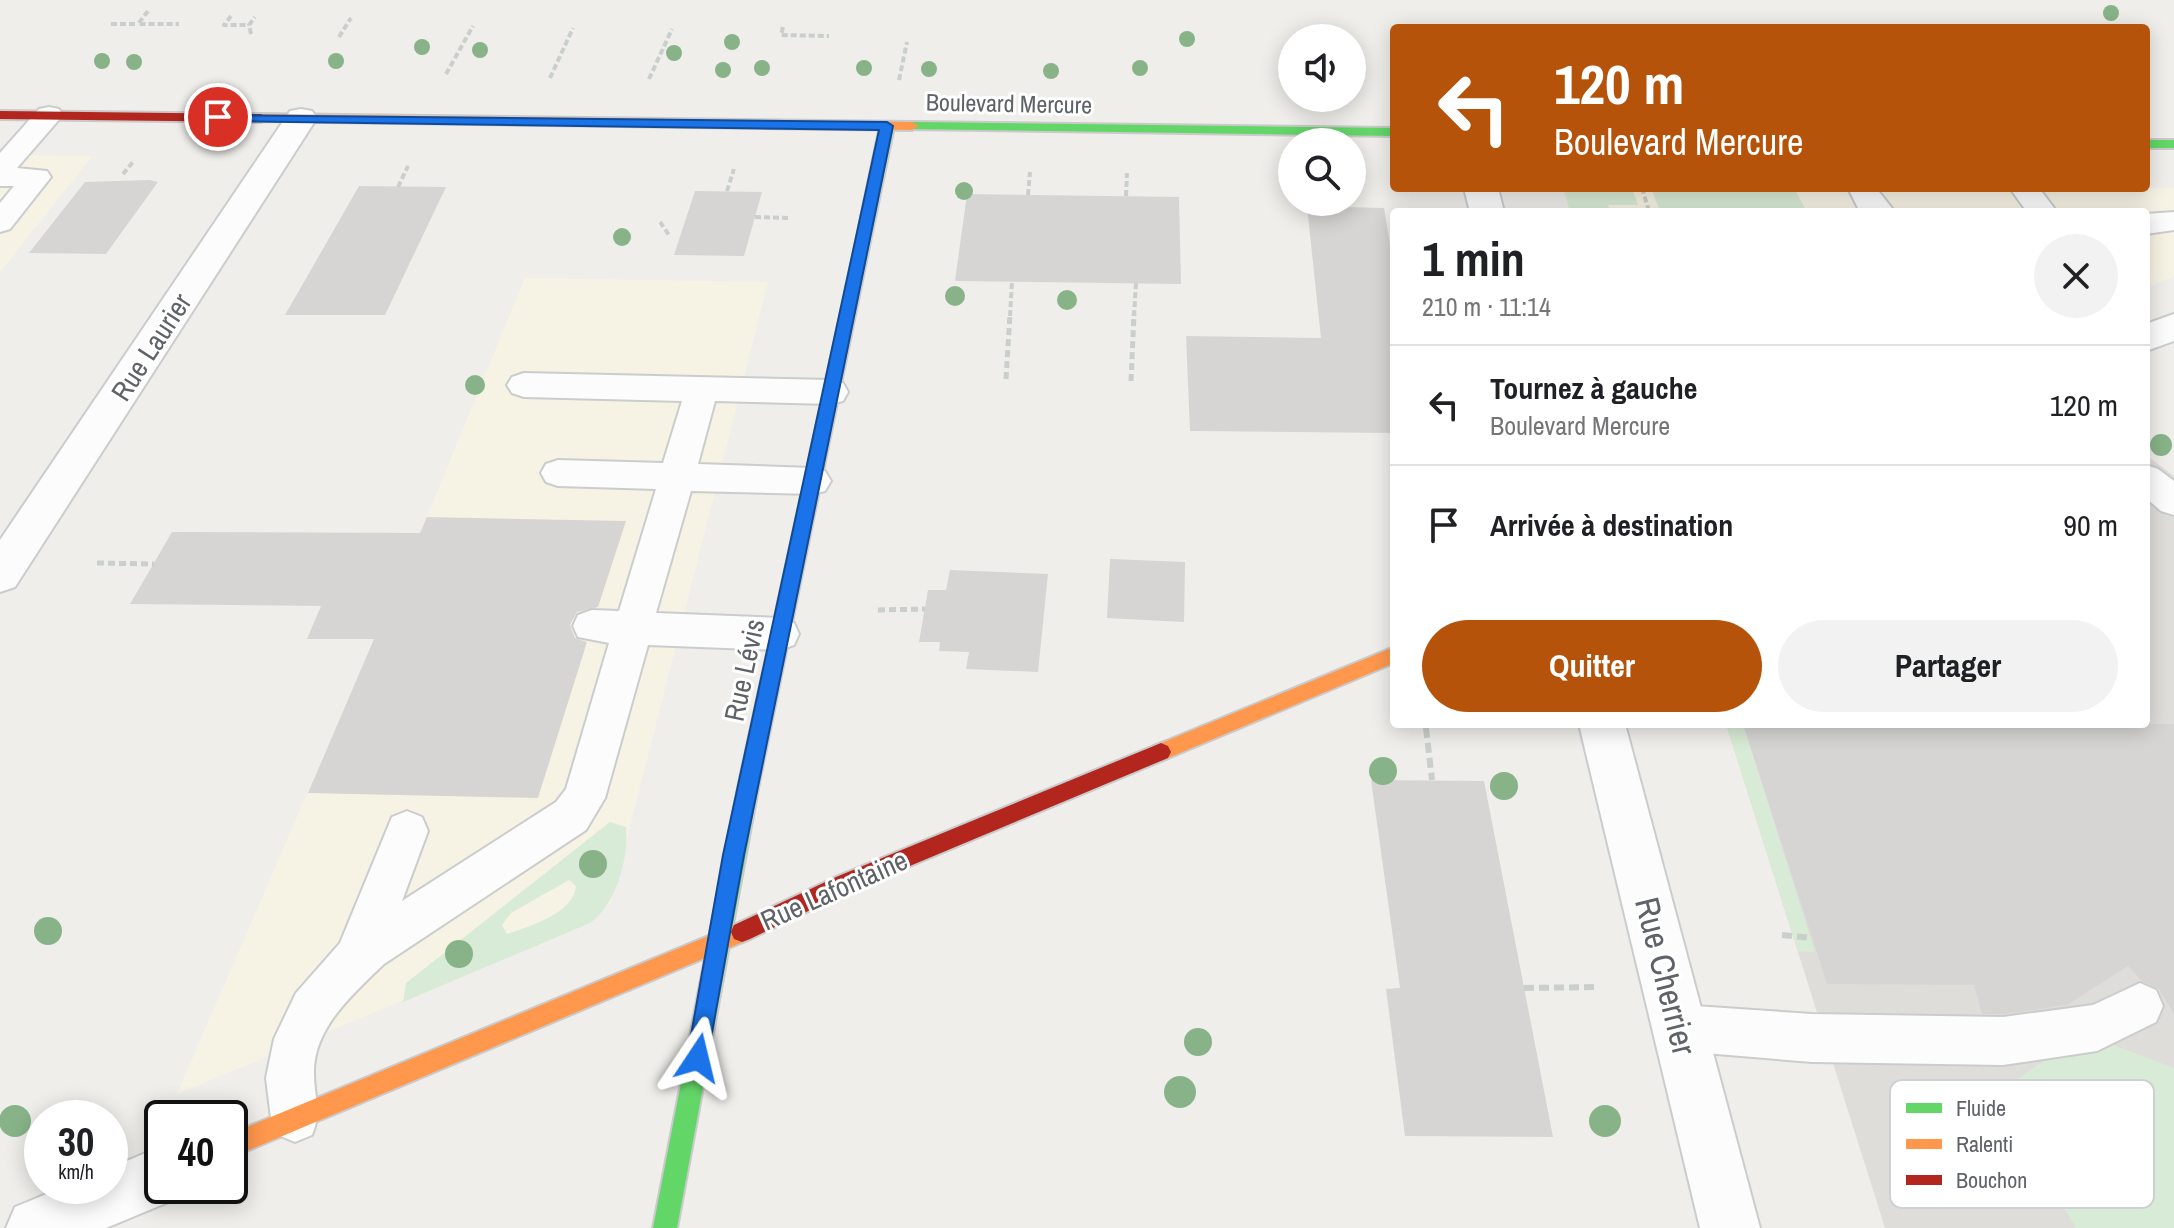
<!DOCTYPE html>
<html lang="fr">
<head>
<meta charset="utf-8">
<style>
	:root { --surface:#fff; --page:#f2f2f2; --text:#202124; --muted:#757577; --line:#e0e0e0; --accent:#b45309 }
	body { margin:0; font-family:"Archivo Narrow",sans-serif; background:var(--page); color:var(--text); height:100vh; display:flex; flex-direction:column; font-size:30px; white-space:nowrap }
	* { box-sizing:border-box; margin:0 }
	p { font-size:26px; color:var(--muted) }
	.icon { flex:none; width:44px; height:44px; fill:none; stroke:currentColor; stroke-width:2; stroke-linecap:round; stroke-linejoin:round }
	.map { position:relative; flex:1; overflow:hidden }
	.sheet { position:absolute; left:1390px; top:208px; width:760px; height:520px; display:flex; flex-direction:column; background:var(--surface); border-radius:8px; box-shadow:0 4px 20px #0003 }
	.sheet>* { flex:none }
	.hud { position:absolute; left:1390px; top:24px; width:760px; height:168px; border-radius:8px; box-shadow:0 4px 20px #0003; background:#b45309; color:#fff; overflow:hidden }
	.buttons { position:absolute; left:1278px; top:24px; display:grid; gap:16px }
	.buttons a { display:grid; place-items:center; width:88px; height:88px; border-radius:50%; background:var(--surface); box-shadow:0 4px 20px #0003; font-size:40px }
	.speed { position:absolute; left:24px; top:1100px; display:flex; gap:16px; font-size:40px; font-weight:700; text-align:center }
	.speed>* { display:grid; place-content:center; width:104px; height:104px; border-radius:50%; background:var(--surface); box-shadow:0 4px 20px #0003; line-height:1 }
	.speed small { font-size:20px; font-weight:400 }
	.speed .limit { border:4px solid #111; border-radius:12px; background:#fff; color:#111 }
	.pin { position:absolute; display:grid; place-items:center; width:68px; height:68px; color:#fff; margin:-34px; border:4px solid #fff; border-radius:50%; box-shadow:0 2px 8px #0007 }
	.me { position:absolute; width:88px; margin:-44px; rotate:10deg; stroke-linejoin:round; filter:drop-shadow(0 0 6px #0008) }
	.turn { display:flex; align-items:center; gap:28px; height:168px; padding:0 32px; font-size:36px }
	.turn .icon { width:104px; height:104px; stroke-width:2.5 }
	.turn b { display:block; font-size:56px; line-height:68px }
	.round { display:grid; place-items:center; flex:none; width:84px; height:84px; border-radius:42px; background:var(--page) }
	.overview { display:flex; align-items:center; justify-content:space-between; height:136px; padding:0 32px }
	h1 { font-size:48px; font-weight:700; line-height:60px }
	.cta { display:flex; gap:16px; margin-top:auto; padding:16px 32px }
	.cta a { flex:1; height:92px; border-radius:48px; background:var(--accent); color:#fff; font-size:32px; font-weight:700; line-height:92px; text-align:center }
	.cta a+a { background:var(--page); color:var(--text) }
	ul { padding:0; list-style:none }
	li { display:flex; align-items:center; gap:24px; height:120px; padding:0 32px; border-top:2px solid var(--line) }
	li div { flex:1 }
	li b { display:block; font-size:30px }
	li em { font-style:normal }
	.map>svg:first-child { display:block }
	.commercial { fill:#f7f3e4 }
	.industrial { fill:#dfddda }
	.green { fill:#d8ebd6; fill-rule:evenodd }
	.building { fill:#d6d5d3 }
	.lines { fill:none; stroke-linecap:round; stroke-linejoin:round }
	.lane-casing { stroke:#cbcccc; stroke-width:4 }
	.street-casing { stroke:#cbcccc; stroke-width:4 }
	.fast-casing { stroke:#cacacb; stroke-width:4 }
	.slow-casing { stroke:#cacacb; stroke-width:4 }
	.jam-casing { stroke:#cacacb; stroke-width:4 }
	.path-far2 { stroke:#cacfcc; stroke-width:4; stroke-dasharray:6 3; stroke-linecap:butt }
	.path-far1 { stroke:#cacfcc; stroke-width:5; stroke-dasharray:7 4; stroke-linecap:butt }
	.path { stroke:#cacfcc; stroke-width:6; stroke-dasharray:10 5; stroke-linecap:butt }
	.lane { fill:#fdfcfc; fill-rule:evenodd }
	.street { fill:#fdfcfc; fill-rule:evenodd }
	.fast { fill:#63d668; fill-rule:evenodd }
	.slow { fill:#ff974d; fill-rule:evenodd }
	.jam { fill:#b3261e; fill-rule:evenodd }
	.tree { fill:#88b388 }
	.route { fill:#1a73e8; stroke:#114b97; stroke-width:2 }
	.labels { text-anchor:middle; stroke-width:6; stroke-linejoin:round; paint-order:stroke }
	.far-street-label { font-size:24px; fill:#5f6368; stroke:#fff }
	.street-label { font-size:28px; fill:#5f6368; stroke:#fff }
	.near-street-label { font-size:34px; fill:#5f6368; stroke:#fff }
	.key { fill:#fff; stroke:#cfd0d2; stroke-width:2 }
	.key-label { font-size:22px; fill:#5f6368 }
</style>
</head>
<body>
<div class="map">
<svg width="2174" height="1228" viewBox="0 0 2174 1228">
	<rect width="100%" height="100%" fill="#efeeea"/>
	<!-- commercial -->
	<path class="commercial" d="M0,155l92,1 -92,116z
		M1563,188h611v88l-28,12v-76h-576z
		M525,278l243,4 -157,620 -21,21 -413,171 250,-577z"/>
	<!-- industrial -->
	<path class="industrial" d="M2146,455l28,21v752h-289l-159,-504h420z"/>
	<!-- green -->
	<path class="green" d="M1563,188h69l6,17h-30l2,7h-40z
		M1651,188h143l13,24 -147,-1z
		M1726,724h17l72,228 -17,-1z
		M610,822l16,5c3,31 -10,78 -36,96l-187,79 3,-19zM569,880l7,6c-3,28 -46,40 -69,48l-5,-9 9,-12z
		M2113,1045l61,23v160h-98l-34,-57 -29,-89 38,-26z"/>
	<!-- building -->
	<path class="building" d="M150,180l8,2 -52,72 -77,-1 56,-71z
		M359,186l87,1 -61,128h-100z
		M695,191l67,1 -18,64 -70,-1z
		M967,194l212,3 2,87 -226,-3z
		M1307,206l77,2 10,60v165l-204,-2 -4,-95 135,2z
		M427,517l199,4 -28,86 -21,5 -7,13 5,13 12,4 -49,156 -230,-5 66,-154h-67l14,-33 -191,-2 42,-72 248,1z
		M1110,559l75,3 -1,60 -77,-4z
		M950,570l98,4 -10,98 -72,-3 3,-17 -30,-1 1,-9h-21l9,-52h18z
		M1743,724h431v290l-15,-25 -17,-8 -14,-15 -61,39 -64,9h-21l-8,-29 -147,-1z
		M1371,780l113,1 69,356 -148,-1 -19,-147 14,-1z"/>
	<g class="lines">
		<defs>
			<path id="lane" d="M49,107l10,2 4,6 -46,53 30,3 4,6 -41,52 -10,3v-29l14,-17h-14v-33l39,-44z
				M1848,188h28l19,24h-35z
				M2010,188h29l18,24h-30z
				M2174,212v18l-28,4v-20z
				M524,373l307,7 12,3 5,9 -5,9 -12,3 -116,-3 -17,63 115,4 12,3 6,10 -6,10 -12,3 -122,-3 -35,122 124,5 14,5 5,11 -5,11 -14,5 -132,-5 -43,153 -19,32 -202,134c-30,29 -71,64 -70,109 0,25 8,38 -2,62l-17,7 -17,-7 -7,-17 -5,-40 8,-39 22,-46 44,-50 52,-126 15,-6 15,6 6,14 -26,70 154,-99 10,-13 43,-146 -31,-6 -5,-11 5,-11 14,-5 27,1 37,-122 -98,-3 -12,-4 -5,-9 5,-9 12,-4 105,3 19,-62 -158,-4 -12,-4 -5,-8 5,-8z
				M2146,465l12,4 16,12v34l-13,-4 -15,-13z
				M2140,983l16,7 7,16 -7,16 -59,29 -94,14 -191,-3 -132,-11 -17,-6 -6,-17 6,-17 17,-6 132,9 191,3 90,-12z"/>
			<path id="street" d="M301,109l11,2 5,7 -302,469 -15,5v-52l290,-429z
				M1464,188h34l6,24h-34z
				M2174,314v27l-28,10v-27z
				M1579,724h46l135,504h-60z
				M162,1146v40h24l-3,10 -77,32h-100l9,-21 51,-21h44v-18z"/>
			<path id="fast" d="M887,122l7,4 -28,135 -7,5 -7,-5 28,-135z
				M912,122l482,6v8l-487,-7v-6z
				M2146,140h28v8h-28z
				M749,774l7,3 3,6 -82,445h-24l86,-445 3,-6z"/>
			<path id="slow" d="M261,114l651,8 7,4 -7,4 -656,-9 -1,-3z
				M859,256l7,5 -107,522 -3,6 -7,3 -7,-3 -3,-6 113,-522z
				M1394,647v16l-233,98 -7,-3 -3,-6 3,-6z
				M742,922l8,3 3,7 -3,7 -520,219v-24z"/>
			<path id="jam" d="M0,111l261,3 6,4 -6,4 -261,-3z
				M1161,743l7,3 3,6 -3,6 -318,133 -100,48 -8,3 -8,-3 -3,-7 3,-7 102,-48z"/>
		</defs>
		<!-- lane casing -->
		<use href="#lane" class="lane-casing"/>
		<!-- street casing -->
		<use href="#street" class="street-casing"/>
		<!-- fast casing -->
		<use href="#fast" class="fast-casing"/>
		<!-- slow casing -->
		<use href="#slow" class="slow-casing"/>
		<!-- jam casing -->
		<use href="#jam" class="jam-casing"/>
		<!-- path-far2 -->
		<path class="path-far2" d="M148,11l-10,13h41
			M231,16l-7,9h25
			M111,24h27
			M783,27l-2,8 48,1
			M251,34l-2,-9 6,-8
			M339,37l12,-19
			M446,74l27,-48
			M550,78l23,-50
			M649,79l23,-50
			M899,80l8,-38
			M123,174l10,-12
			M398,187l10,-21
			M1642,188l7,23
			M727,191l7,-22
			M1028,195l2,-23
			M1126,196l1,-23
			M1343,202l1,5
			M755,217l36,1
			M660,222l9,13
			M1010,316l2,-34
			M1134,316l2,-33"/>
		<!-- path-far1 -->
		<path class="path-far1" d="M1006,379l4,-65
			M1131,381l3,-67
			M97,563l57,1
			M878,610l47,-1"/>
		<!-- path -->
		<path class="path" d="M1426,728l6,52
			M1782,935l29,3
			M1524,988l75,-1"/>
		<!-- lane -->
		<use href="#lane" class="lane"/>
		<!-- street -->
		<use href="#street" class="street"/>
		<!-- fast -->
		<use href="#fast" class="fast"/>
		<!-- slow -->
		<use href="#slow" class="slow"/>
		<!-- jam -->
		<use href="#jam" class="jam"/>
	</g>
	<!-- trees -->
	<g class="tree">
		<circle cx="2111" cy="13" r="8"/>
		<circle cx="1187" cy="39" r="8"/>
		<circle cx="732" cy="42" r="8"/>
		<circle cx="422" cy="47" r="8"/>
		<circle cx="480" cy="50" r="8"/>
		<circle cx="674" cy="53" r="8"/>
		<circle cx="102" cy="61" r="8"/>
		<circle cx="336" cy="61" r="8"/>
		<circle cx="134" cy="62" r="8"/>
		<circle cx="762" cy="68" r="8"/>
		<circle cx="864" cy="68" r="8"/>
		<circle cx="1140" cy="68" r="8"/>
		<circle cx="929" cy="69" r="8"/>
		<circle cx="723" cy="70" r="8"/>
		<circle cx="1051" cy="71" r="8"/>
		<circle cx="964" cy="191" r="9"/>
		<circle cx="622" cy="237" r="9"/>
		<circle cx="955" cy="296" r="10"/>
		<circle cx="1067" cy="300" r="10"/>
		<circle cx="475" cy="385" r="10"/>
		<circle cx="2161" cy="445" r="11"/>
		<circle cx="1383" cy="771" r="14"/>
		<circle cx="1504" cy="786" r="14"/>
		<circle cx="593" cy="864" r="14"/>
		<circle cx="48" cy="931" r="14"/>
		<circle cx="459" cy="954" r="14"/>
		<circle cx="1198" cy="1042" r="14"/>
		<circle cx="1180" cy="1092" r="16"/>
		<circle cx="15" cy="1121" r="16"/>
		<circle cx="1605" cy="1121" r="16"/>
	</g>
	<!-- route -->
	<path class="route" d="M213,115l674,7 6,4 -149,729 -38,211 -8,3 -8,-3 -3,-8 36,-203 156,-725 -661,-9 -7,-4z"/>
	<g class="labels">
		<!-- far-street labels -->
		<g class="far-street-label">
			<text transform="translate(1009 104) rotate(1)" y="8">Boulevard Mercure</text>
		</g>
		<!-- street labels -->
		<g class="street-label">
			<text transform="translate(151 347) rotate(-57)" y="10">Rue Laurier</text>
			<text transform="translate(744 670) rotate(-78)" y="10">Rue Lévis</text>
			<text transform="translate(834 890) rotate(-24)" y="10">Rue Lafontaine</text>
		</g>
		<!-- near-street labels -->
		<g class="near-street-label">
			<text transform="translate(1666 976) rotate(76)" y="12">Rue Cherrier</text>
		</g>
	</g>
	<!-- legend -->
	<rect x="1890" y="1080" width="264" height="128" rx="12" class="key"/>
	<rect x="1906" y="1103" width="36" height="10" fill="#63d668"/>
	<rect x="1906" y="1139" width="36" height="10" fill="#ff974d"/>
	<rect x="1906" y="1175" width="36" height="10" fill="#b3261e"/>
	<g class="key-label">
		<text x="1956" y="1116">Fluide</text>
		<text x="1956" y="1152">Ralenti</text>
		<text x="1956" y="1188">Bouchon</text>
	</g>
</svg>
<div class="buttons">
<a><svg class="icon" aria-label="sound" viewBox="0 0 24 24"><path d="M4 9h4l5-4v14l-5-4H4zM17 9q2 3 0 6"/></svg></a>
<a><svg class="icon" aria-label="search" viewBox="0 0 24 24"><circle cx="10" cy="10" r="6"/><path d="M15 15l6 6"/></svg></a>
</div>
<div class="speed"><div>30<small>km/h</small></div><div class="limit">40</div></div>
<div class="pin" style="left:218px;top:117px;background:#d93025"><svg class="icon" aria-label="arrive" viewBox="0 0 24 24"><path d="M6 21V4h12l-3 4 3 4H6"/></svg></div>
<svg class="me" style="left:698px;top:1058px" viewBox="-20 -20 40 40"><path d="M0-17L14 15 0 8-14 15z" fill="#1a73e8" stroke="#fff" stroke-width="4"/></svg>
<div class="hud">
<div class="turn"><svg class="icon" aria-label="left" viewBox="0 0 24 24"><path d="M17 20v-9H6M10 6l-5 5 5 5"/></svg><div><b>120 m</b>Boulevard Mercure</div></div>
</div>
<section class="sheet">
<div class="overview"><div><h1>1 min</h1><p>210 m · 11:14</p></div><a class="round"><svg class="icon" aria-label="close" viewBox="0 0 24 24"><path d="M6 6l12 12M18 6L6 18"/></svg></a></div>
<ul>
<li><svg class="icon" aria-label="left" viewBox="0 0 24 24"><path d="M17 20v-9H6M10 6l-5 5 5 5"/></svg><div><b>Tournez à gauche</b><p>Boulevard Mercure</p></div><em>120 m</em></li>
<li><svg class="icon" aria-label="arrive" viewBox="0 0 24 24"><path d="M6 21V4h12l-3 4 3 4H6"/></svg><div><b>Arrivée à destination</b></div><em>90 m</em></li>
</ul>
<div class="cta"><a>Quitter</a><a>Partager</a></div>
</section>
</div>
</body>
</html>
